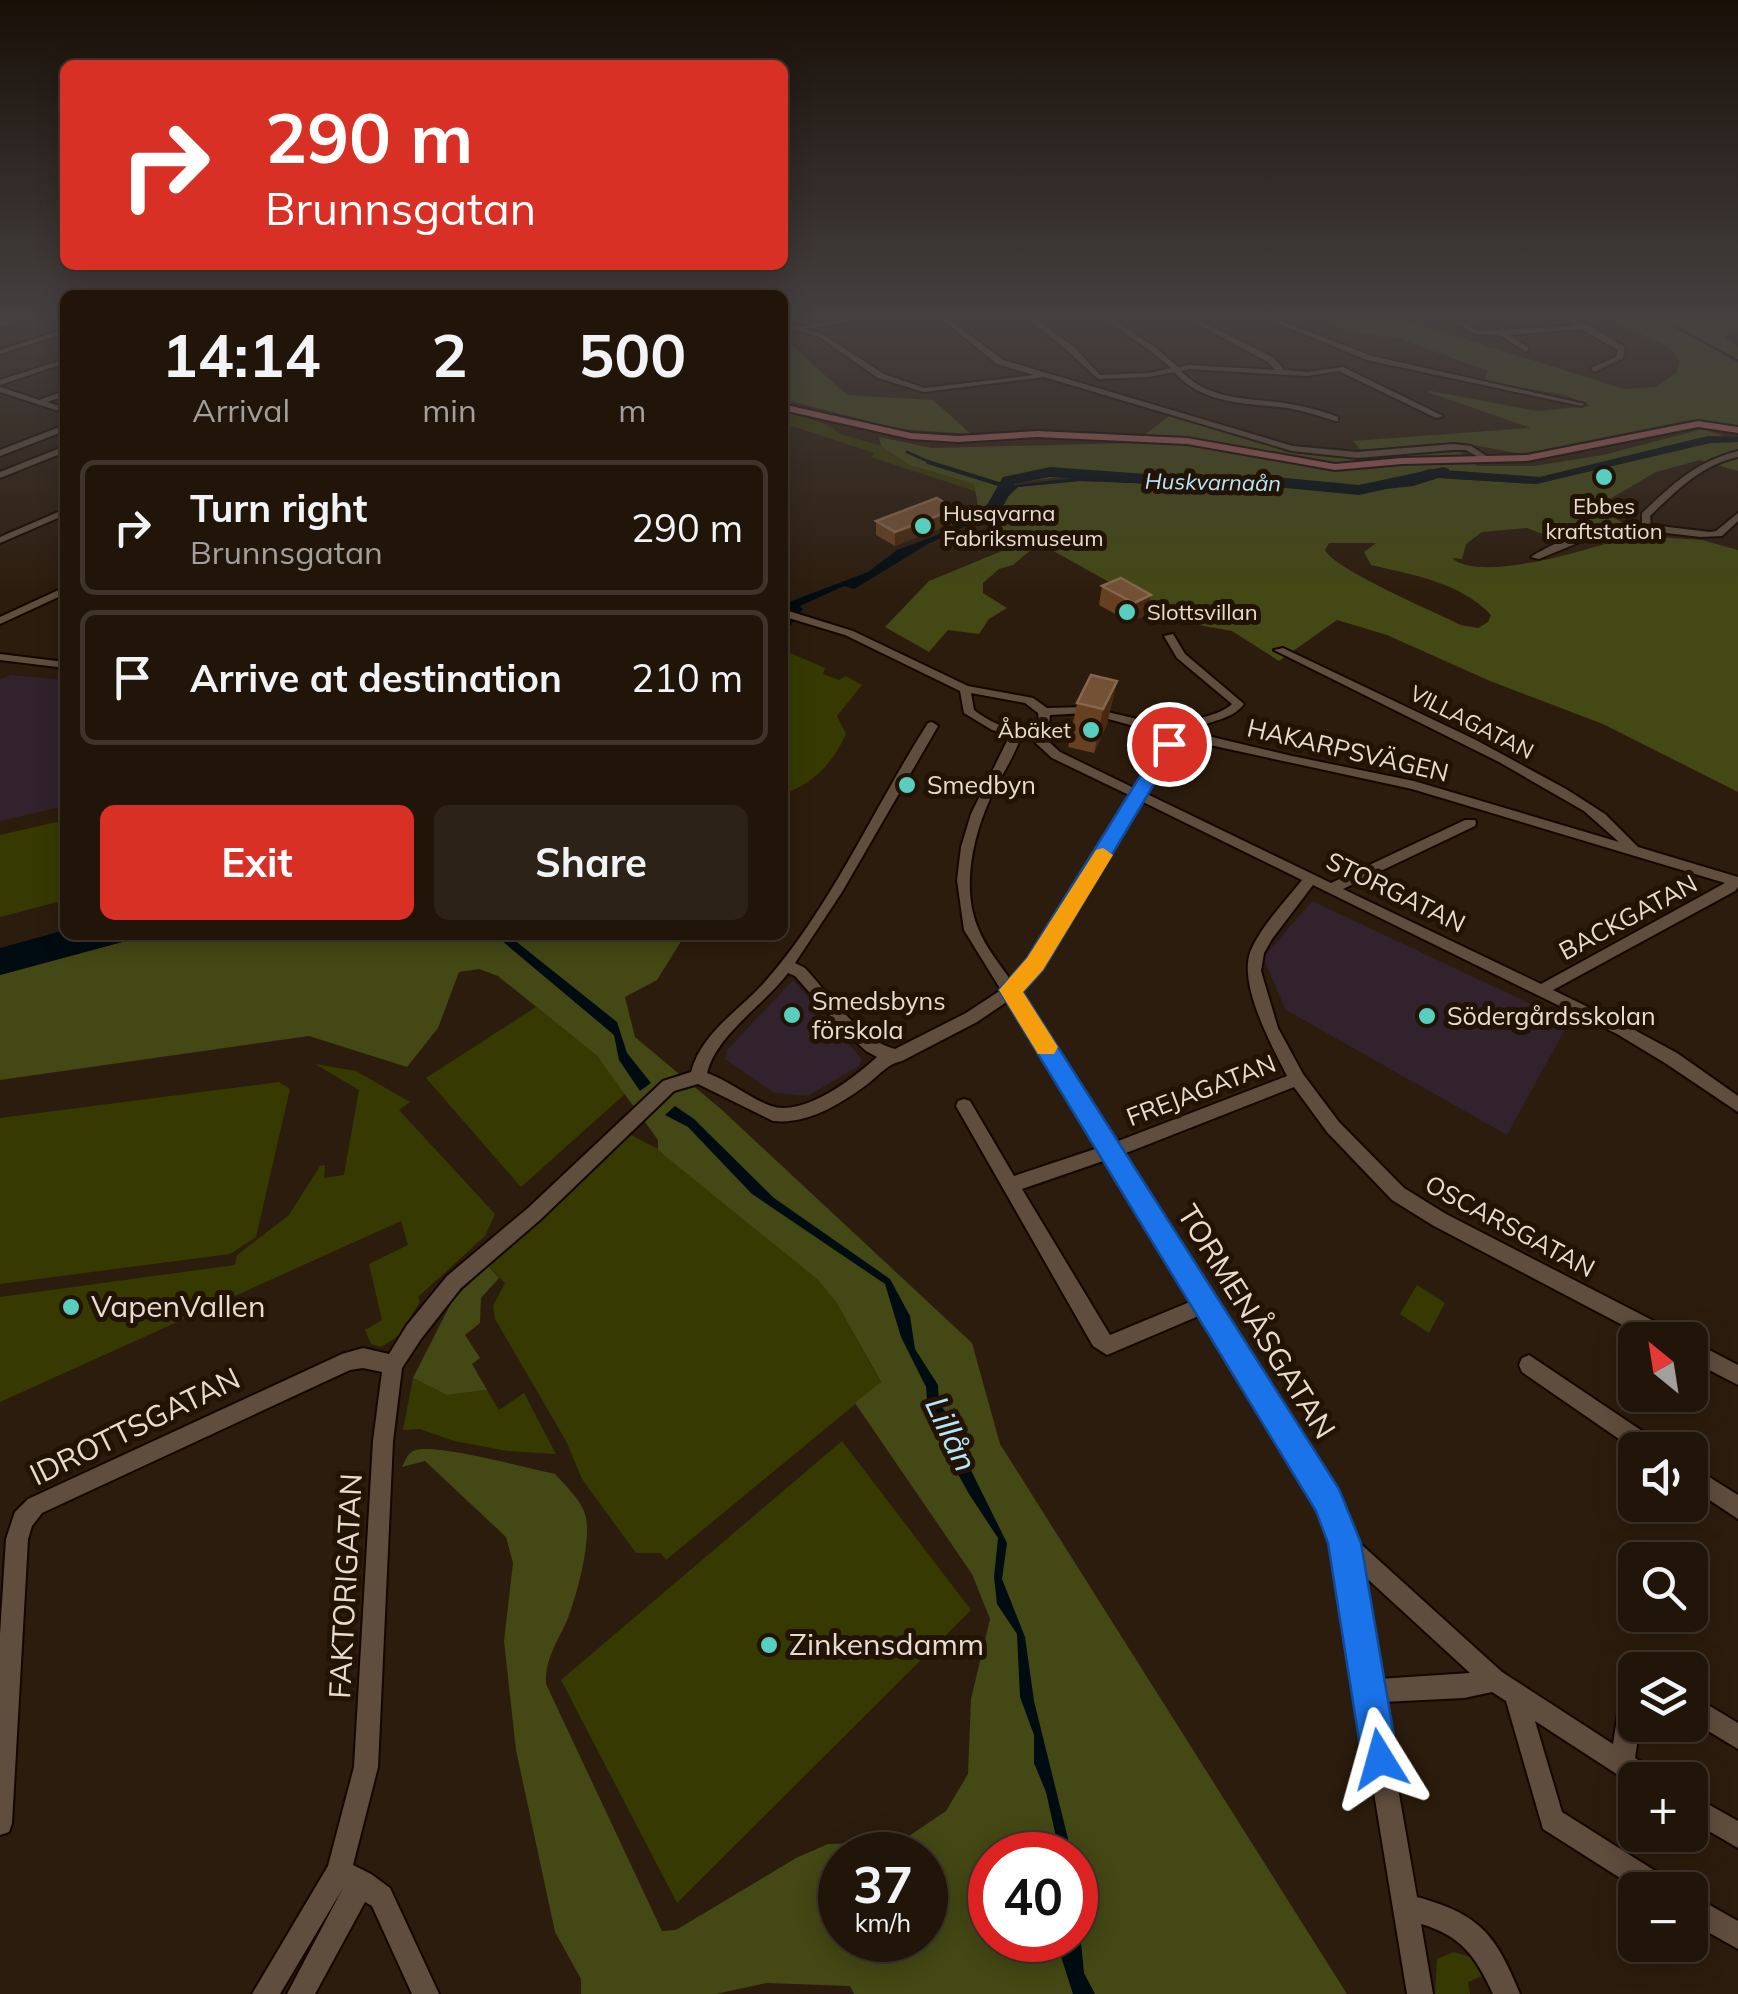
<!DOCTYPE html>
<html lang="en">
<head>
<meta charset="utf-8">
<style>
	:root { --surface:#21150a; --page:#2d2218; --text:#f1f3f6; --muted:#a29f9c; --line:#3e342b; --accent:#d93025 }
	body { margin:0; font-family:Mulish,sans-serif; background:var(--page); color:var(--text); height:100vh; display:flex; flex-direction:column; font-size:38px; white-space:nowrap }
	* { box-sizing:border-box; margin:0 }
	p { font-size:32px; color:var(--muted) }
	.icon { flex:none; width:55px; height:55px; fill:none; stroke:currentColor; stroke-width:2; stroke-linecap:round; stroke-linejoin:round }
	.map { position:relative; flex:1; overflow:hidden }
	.panel { position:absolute; left:60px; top:290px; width:728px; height:650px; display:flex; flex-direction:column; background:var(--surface); border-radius:15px; box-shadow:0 5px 25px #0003,0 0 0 2px var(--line) }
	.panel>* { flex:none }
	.hud { position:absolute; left:60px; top:60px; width:728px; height:210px; border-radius:15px; box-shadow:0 5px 25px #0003,0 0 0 2px var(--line); background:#d93025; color:#fff; overflow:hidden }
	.needle { width:65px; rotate:330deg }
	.tools { position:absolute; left:1618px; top:1322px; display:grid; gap:20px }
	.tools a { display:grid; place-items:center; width:90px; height:90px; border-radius:15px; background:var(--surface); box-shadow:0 5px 25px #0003,0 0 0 2px var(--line); font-size:50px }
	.speed { position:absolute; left:818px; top:1832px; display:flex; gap:20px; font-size:50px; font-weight:700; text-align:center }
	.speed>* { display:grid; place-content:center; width:130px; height:130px; border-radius:50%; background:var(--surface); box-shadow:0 5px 25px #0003,0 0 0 2px var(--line); line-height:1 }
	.speed small { font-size:25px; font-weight:400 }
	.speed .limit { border:15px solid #d22; background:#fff; color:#111 }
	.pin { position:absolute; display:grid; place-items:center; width:85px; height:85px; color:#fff; margin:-42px; border:5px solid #fff; border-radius:50%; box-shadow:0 2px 10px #0007 }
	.me { position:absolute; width:110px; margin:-55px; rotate:352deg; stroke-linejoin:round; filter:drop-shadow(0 0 8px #0008) }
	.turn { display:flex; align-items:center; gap:35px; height:210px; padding:0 40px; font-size:45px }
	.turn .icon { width:130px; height:130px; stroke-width:2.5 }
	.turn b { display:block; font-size:70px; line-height:85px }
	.eta { display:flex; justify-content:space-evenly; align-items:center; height:170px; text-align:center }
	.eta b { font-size:60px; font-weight:700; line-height:70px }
	.button { display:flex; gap:20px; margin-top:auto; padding:20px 40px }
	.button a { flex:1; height:115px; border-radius:15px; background:var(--accent); color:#fff; font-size:40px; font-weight:700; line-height:115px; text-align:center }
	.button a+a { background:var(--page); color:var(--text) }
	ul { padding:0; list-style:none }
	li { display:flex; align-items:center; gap:30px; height:135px; margin:0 20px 15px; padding:0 20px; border:5px solid var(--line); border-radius:15px }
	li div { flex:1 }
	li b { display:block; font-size:38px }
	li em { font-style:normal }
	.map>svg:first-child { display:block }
	.education { fill:#31222d }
	.green { fill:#363a00 }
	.forest { fill:#434814; fill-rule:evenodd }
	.water { fill:#010c12 }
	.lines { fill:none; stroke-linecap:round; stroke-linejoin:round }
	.stream-far1 { stroke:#010c12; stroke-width:2.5 }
	.stream { stroke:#010c12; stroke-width:4 }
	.river { fill:#010c12; fill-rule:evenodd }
	.minor-casing { stroke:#140600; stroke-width:4 }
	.major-casing { stroke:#140600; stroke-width:4 }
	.minor { fill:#5f4d3d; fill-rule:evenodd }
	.major { fill:#a25859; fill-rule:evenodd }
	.wall { fill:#664021 }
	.shaded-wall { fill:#492a11 }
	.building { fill:#745134; stroke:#86664d; stroke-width:2.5 }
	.route { fill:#1a73e8; stroke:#114b97; stroke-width:2.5 }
	.slow { fill:#f59e0b }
	.poi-dot { fill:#58cec0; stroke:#221305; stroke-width:4 }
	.labels { text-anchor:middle; stroke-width:10; stroke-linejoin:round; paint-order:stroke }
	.far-water-label { font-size:22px; font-style:italic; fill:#b4e7fd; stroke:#221305 }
	.far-poi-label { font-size:22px; fill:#e7dcd2; stroke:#221305; text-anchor:start }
	.far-street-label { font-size:22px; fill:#e7dcd2; stroke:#221305 }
	.street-label { font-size:25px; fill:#e7dcd2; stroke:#221305 }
	.poi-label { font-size:25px; fill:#e7dcd2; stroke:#221305; text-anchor:start }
	.near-poi-label { font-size:30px; fill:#e7dcd2; stroke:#221305; text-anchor:start }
	.near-street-label { font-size:30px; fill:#e7dcd2; stroke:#221305 }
	.near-water-label { font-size:32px; font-style:italic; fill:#b4e7fd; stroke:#221305 }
</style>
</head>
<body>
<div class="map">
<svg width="1738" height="1994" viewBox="0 0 1738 1994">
	<rect width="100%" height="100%" fill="#2c1c0d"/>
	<!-- education -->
	<path class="education" d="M11,675l54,5v126l-65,15v-141z
		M1312,901l257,121 -62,113 -221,-125 -23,-52z
		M793,980l69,79 -3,7 -51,30 -34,-3 -49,-34 2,-9z"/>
	<!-- green -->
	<path class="green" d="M783,410l45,15 12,9 41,12 27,19 66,19 1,7 -104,-34 3,-4 -91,-30z
		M783,650l42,18 -2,6 16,6 7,-4 16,9 -25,31 9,18c-13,29 -32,49 -62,60z
		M65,820v80l-65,17v-82z
		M536,1007l61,49 28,38 -104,93 -95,-109z
		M315,1064l41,7 54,31 -11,8 96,104 -10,22 -67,61 2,5 -22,34 -17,11 -10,-3 -6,-14 17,-10 -13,-56 39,-19 -7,-24 -401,181v-105l235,-32 2,-10 52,-40 31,-49 5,-1 -1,13 20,-3 15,-85z
		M279,1082l11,7 -34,148 -26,17 -230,30v-166z
		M631,1135l27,14 160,131 18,22 45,81 -215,177 -5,-7h-25l-54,-74 -16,-38 -71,-122 -2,-13 12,-23 -17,-17z
		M1417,1285l28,18 -16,30 -29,-19z
		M413,1378l34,17 40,-5 12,20 25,-17 32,61 -49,-3 -53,-10 -34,-12 -17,1z
		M842,1441l129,169 -294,293 -116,-223z
		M1454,1952l19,6 9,18 -14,6 2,12h-35l2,-35z"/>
	<!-- forest -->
	<path class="forest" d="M1321,317l77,1 226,71 32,-2 21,-15 2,-11 -10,-14 -66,-30 135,4v11h-10l-3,6 13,9v80l-53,-6 -164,33 -63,-12 -97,8 -8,-9 178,-13 -104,-36 4,-1 106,20 53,-5 -25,-11 -81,-14 4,-10 -88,-32 -48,-7z
		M782,336l65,59 86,5 38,34 -73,-5 -115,-30z
		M1173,413l136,41 58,2 90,-6 20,16h57l69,-11 100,-26 21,7h-16l-168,41 -111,-8 -27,11 -60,7 -75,-9h-214l-33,4 -41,29 -5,-27 -65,-19 -28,-19 -2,-9 53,11 202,-5z
		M1738,442v29l-38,-11 -44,12 -58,34 43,30 61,4 36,10v242l-135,-68 -113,-43 -103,-46 -50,-15 -58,41 -47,-30 -51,-9 -142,-79 -26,22 -14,4 -16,14v10l24,15 -18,11 -10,15 -31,-4 -19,22 -44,-25 44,-46 85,-35 -29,-29 33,-30 62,-6 165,6 26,-4 55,7 87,-4 25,-8 98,6 174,-41zM1598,527l23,12c-34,11 -142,44 -169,19l10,1 4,-15 16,-12 45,-4 25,10zM1329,543h47l-12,9 7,13c42,10 89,17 120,50l-3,7 -10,6 -17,-3c-26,-13 -126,-55 -136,-75z
		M148,935h537l-28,45 -32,17 10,40 87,73 250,233 28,101 347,550h-493l-4,-8 -84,-3 -50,11h-135v-15l-26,-47 -39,-182 -12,-109 9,-78 -7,-26 -81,-76 -23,6c4,-8 6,-15 14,-17 22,-6 111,18 139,24 10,11 23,23 29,37 10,23 -7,83 -16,107 -10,24 -23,39 -22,66l116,247 14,-1 120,-72 32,-14 72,-2 46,-31 22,-37 3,-75 19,-80 -18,-45 -117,-171 26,-21 -45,-80 -18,-22 -154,-125 -6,-6v-9l-61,-84 -99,-80 -19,-7 -20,3 -21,56 -31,39 -98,-31 -309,44v-105zM840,1855h85v85h-85zM990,1855h85v85h-85z
		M488,1266l11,12 -18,20 -1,25 -15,12 15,23 -8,6 15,26 -40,5 -34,-17 40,-79z"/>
	<!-- water -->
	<path class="water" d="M1708,436l30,1v5l-28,1 -174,41 -98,-6 -25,8 -45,5 -97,-8 -26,4 -165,-6 -62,6 -33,30 -57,27 -74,45 -10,-3 -44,20 3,3 -20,26 1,-31 84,-32 29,-22 56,-21 46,-33 7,-10 85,-10 176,2 75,9 60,-7 27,-11 111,8z
		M65,930v5h83l-148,40v-27z
		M495,935h13l109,87 10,31 24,30 -11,8 -21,-31 -5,-25z
		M675,1106l19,13 80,79 116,81 20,37 5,33 23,36 1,18 12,16 2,15 54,109 -5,36 23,58 9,64 38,154h-12l-14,-63 -12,-29v-28l-14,-38 -3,-63 -20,-30 -3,-27 4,-39 -29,-44 -16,-29 -11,-35 -14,-19 -2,-24 -25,-50 -16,-53 -133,-90 -64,-67 -23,-12z
		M1075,1881l9,92 11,21h-22l-16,-50 2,-4h16z"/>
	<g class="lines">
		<!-- stream-far1 -->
		<path class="stream-far1" d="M1658,317l80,44
			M907,452l29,13"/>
		<!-- stream -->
		<path class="stream" d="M928,462l77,24"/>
		<!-- river -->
		<path class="river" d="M1050,467l96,7 8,5 -8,5 -96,-7 -35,7 -15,28 -24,12 -8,-5 19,-14 16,-28z
			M1443,467l6,2v6l-90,20 -95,-9 -8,-5 8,-5 95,9z"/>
		<defs>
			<path id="minor" d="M18,317h10l-28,10v-4z
				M43,317l22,4v4l-21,-7z
				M860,317h19l-75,12 18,5 62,40 40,14 110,-13 -37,-11 -58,-47h7l57,43 290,86 64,6 96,-8 18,2 20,13 -4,3 -21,-12h-13l-96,8 -65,-7 -248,-74 -120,15 -46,-14 -60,-42 -36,-9v-4l17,4z
				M1026,317h7l41,30 26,28 49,-2 22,-5 -20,-17 -50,-34h8l47,31 22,19 11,-2 86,5 -7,-8 -84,-45h8l82,41 10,12 23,2 36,-5 100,49 -7,2 -97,-47 -32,5 -118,-7 -8,2c27,29 66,27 103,32 19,3 36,7 54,14v4h-3c-16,-5 -31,-10 -47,-13 -41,-5 -85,-3 -114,-36l-25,5 -51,2 -30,-28z
				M1262,317h9l101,39 213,48 -4,2 -214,-46z
				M1560,317c23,1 44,19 65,30l-2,11 -29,14 -3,-4 25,-11 2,-7 -37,-21 -72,6 20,13 -3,4 -26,-17 -25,-1 -20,-12 5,-1 18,10 96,-5z
				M65,329v4l-65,21v-4z
				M65,359v4l-65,22v-5z
				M0,387l39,13 26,-9v5l-18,6 18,6v5l-65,-21z
				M62,426h3v5l-65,25v-6z
				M65,446v6l-65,26v-6z
				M1738,451v6c-37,8 -61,33 -88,59l1,9 59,7 6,-1 22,-18v8l-16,15 -21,1 -52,-6 -28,1 -41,10 -41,17 -8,-2c30,-20 75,-32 111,-32v-12c31,-29 53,-51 96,-62z
				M65,509v6l-65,28v-6z
				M65,587v7l-65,30v-7z
				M782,609l71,22 115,55 65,12 14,10 39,-1 94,22c15,-14 37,-11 52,-25l-55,-46 -13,-22 9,-2 12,20 59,50c-14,18 -36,15 -53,28l101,24 122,25 205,61 -35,-31 -85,-49 -225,-112 9,-2 193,92 90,49 39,25 33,33 100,30v10l-3,4 -182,99 74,36 50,27 61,43v16l-73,-49 -48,-29 -304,-149 -41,54 -8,14 -3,18 17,57 25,46 36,48 65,66 42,26 231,119 3,7h-29l-217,-114 -42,-26 -65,-68 -33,-45 -173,68 214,339 17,42 150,136 111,72 10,-62 4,-8 8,-4v55h5l-5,33 21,13 3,9h-24v6l-100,-65 27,91 109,69 4,9h-36l-96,-61 -37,-128 -14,-9 -28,6 -81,4 34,195c63,17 79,38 103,97h-27c-17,-37 -31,-58 -72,-70l12,70h-26l-74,-451 -13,-36 -119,-192 -94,40 -14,-9 -137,-240 2,-5 6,-2 6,2 44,75 84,-28 -90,-147 -31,21 -75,39c-13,2 -22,13 -33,22 -27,20 -61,42 -96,38l-75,-37 -24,7 -134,129 -79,68 -40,51 -19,29 -9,73 -15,326 -25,98 18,9 19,14 49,106h-27l-40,-88 -7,-4 -50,92h-28l56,-106 -63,106h-28l76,-128 26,-99 19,-326 9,-69 -19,-4 -13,2 -308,143 -10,13 -4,13 -16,284 -3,9 -9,3v-201l6,-95 9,-27 13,-13 314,-145 21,-6 26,6 18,-29 40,-49 81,-68 135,-127 28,-9c10,-38 46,-60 72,-88 68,-76 110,-175 165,-261l4,-1 6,4 -96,166 -47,71 10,5c23,25 56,73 90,81l71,-36 35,-23 -37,-60 -7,-50 4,-33 10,-33 39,-79 -18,-5 -28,-17 -4,-22 -115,-56 -63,-19zM971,693l54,10 13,10 1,8c-23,15 -45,4 -65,-11zM1086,713l96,26 230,50 313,94 -184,101 -198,-95 132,-63 1,-3 -1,-3h-10l-134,63 -186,-90 30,-49 -2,-3h-8l-29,48 -76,-37 -22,-20 11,-7 1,-10zM1027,735l25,23 79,38 -101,164 -19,21c-11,-17 -26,-34 -33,-53 -17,-40 -5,-92 12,-129 10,-22 24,-41 31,-63zM1141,801l161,79c-17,22 -40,45 -51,70 -14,33 21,96 36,126l-174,67 -95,-150 22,-25zM788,973l7,3 45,51 26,24 11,6c-23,21 -73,60 -106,49 -22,-8 -41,-25 -64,-33 9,-38 58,-69 81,-100zM1106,1160l86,141 -82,34 -88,-146zM1360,1572l110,101 -92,6z
				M0,654l65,8v6l-65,-8z
				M1690,1340l48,25v20l-48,-25z
				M1529,1355l131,88 3,7h-28l-113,-78 -3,-7 3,-7z
				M1690,1465l48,30v24l-48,-32z
				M1690,1694l48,29v26l-48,-29z
				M1690,1794l48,27v27l-48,-28z
				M1690,1894l48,27v28l-48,-27z"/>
			<path id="major" d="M782,404l129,29 47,3 79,-5 150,7 148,26 67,-6 125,-3 171,-34 40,6v6l-40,-6 -171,34 -125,3 -67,6 -148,-26 -150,-7 -79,5 -47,-3 -129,-29z"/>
		</defs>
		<!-- minor casing -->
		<use href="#minor" class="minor-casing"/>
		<!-- major casing -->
		<use href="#major" class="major-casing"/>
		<!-- minor -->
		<use href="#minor" class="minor"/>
		<!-- major -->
		<use href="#major" class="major"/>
	</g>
	<!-- wall -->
	<path class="wall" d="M876,521l78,2 -59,23 -19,-11z
		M1102,586l49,9 -4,20 -17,7 -31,-17z
		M1117,681l-10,43 -13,29 -26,-6 9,-44z"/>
	<!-- shaded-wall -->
	<path class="shaded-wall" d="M955,509l-1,14 -59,23v-14z
		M1151,595l-4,20 -17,7 4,-19z
		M1117,681l-10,43 -13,29 9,-44z"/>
	<!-- building -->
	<path class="building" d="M937,498l18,11 -60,23 -19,-11z
		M1121,578l30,17 -17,8 -32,-17z
		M1091,675l26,6 -14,28 -26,-6z"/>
	<!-- sky -->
	<linearGradient id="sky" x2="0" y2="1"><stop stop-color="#180f07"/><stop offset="0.53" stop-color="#454040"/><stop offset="1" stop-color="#454040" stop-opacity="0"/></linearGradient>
	<rect width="1738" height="596" fill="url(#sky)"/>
	<!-- route -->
	<path class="route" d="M1169,738l9,6 -135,226 -20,22 316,497 22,54 37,216 -5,13 -13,5 -13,-5 -5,-13 -34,-216 -12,-32 -317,-521 28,-32 133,-214z"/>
	<!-- slow -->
	<path class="slow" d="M1103,848l10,7 -70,115 -20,22 35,55 -4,7h-16l-39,-64 28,-32 69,-108z"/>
	<!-- markers -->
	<g class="poi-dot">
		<circle cx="1604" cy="477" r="10"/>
		<circle cx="923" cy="526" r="10"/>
		<circle cx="1127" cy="612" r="10"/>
		<circle cx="1091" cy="730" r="10"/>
		<circle cx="907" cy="785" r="10"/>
		<circle cx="792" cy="1015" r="10"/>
		<circle cx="1427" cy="1016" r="10"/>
		<circle cx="71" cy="1307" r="10"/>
		<circle cx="769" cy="1645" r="10"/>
	</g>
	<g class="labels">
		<!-- far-water labels -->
		<g class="far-water-label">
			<text transform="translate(1213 482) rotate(1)" y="8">Huskvarnaån</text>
		</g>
		<!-- far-poi labels -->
		<g class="far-poi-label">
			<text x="1604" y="514" text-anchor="middle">Ebbes<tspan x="1604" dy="25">kraftstation</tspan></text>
			<text x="943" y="521">Husqvarna<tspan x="943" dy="25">Fabriksmuseum</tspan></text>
			<text x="1147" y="620">Slottsvillan</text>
			<text x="1071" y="738" text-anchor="end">Åbäket</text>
		</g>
		<!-- far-street labels -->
		<g class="far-street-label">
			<text transform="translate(1472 722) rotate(27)" y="8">VILLAGATAN</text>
		</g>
		<!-- street labels -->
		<g class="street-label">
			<text transform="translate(1348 750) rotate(13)" y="9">HAKARPSVÄGEN</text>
			<text transform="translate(1396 892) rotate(26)" y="9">STORGATAN</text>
			<text transform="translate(1628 917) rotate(-28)" y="9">BACKGATAN</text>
			<text transform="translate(1201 1090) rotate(-21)" y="9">FREJAGATAN</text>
			<text transform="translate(1510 1226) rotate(28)" y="9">OSCARSGATAN</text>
		</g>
		<!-- poi labels -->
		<g class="poi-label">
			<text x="927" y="794">Smedbyn</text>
			<text x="812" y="1010">Smedsbyns<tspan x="812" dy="29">förskola</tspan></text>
			<text x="1447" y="1025">Södergårdsskolan</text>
		</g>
		<!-- near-poi labels -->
		<g class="near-poi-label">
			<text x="91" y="1317">VapenVallen</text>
			<text x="789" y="1655">Zinkensdamm</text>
		</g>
		<!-- near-street labels -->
		<g class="near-street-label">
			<text transform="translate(1256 1322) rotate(58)" y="10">TORMENÅSGATAN</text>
			<text transform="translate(135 1427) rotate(-26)" y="10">IDROTTSGATAN</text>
			<text transform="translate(346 1586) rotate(-87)" y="10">FAKTORIGATAN</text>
		</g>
		<!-- near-water labels -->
		<g class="near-water-label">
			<text transform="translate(951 1434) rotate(65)" y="11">Lillån</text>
		</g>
	</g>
</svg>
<div class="tools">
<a><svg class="needle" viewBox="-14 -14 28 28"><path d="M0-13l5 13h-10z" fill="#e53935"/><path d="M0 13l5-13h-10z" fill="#a29f9c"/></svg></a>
<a><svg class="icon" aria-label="sound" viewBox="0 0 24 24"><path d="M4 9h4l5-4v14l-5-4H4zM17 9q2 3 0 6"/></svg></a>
<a><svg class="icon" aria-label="search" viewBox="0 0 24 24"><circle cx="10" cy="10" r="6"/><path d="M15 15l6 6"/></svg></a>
<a><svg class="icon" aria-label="layers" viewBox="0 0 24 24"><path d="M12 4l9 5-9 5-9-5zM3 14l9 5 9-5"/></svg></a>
<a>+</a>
<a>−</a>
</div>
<div class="speed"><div>37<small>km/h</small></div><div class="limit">40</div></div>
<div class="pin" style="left:1169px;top:744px;background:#d93025"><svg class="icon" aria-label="arrive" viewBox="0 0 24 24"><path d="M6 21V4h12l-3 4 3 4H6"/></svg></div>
<svg class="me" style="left:1380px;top:1759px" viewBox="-20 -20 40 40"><path d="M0-17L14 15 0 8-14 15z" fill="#1a73e8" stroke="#fff" stroke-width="4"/></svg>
<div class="hud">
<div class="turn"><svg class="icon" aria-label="right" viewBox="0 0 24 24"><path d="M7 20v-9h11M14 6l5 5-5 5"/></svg><div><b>290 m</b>Brunnsgatan</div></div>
</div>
<section class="panel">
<div class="eta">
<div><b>14:14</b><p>Arrival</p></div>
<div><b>2</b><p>min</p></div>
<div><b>500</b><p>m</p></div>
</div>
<ul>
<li><svg class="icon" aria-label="right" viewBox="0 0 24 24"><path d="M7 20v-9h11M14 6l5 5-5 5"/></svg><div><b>Turn right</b><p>Brunnsgatan</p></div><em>290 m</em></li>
<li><svg class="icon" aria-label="arrive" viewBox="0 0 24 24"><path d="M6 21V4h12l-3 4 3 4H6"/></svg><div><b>Arrive at destination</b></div><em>210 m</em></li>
</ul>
<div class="button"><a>Exit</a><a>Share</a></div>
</section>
</div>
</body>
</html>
